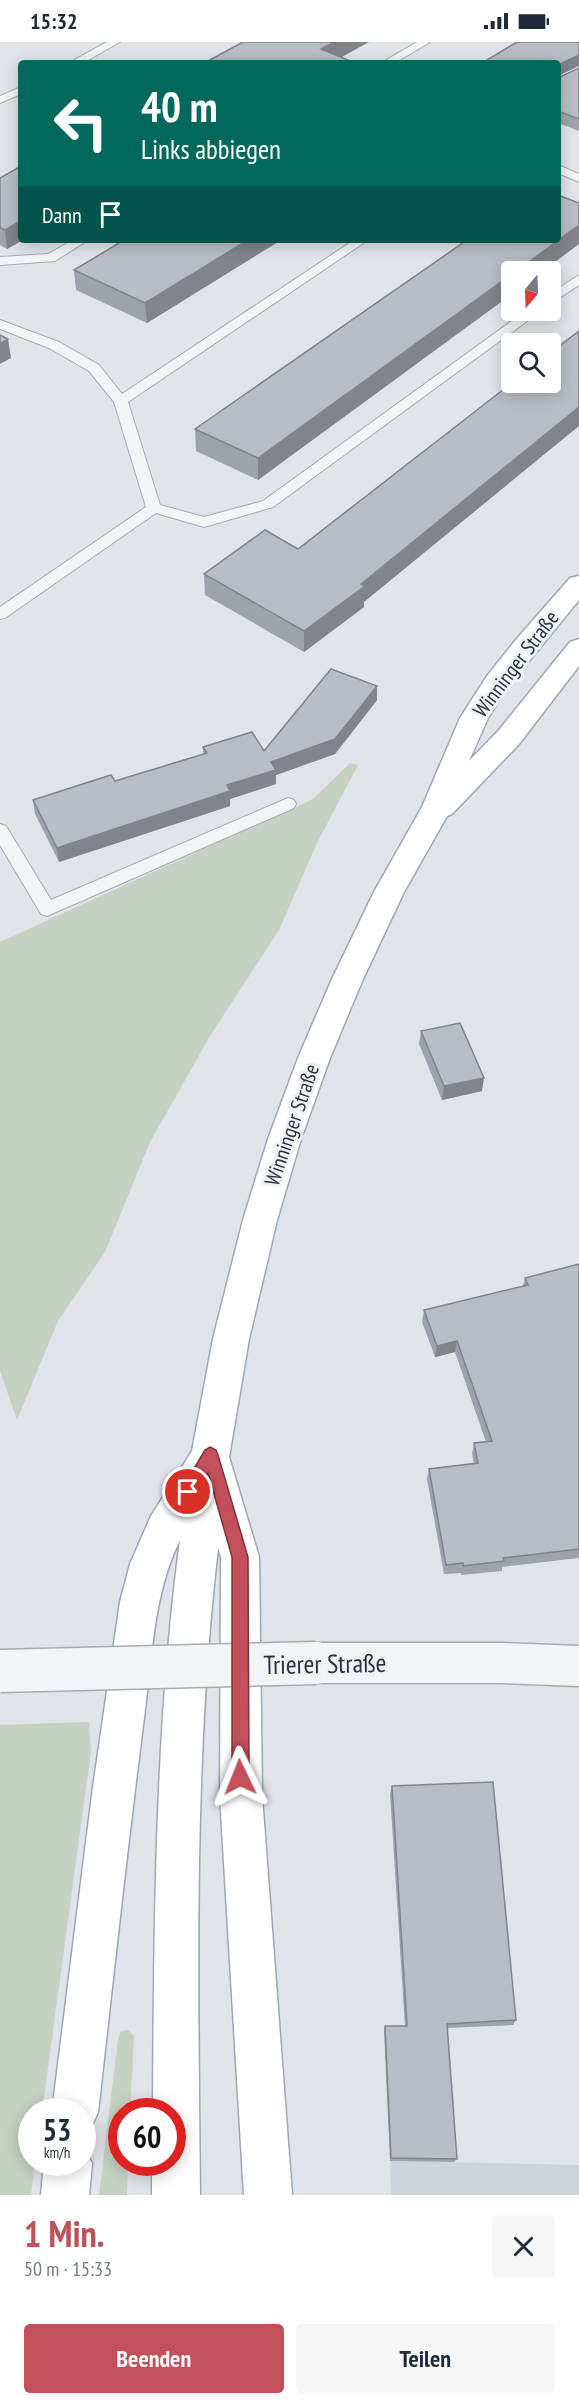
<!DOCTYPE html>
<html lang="de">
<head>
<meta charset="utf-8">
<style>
	:root { --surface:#fff; --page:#f6f6f7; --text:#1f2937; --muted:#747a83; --accent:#c24f59 }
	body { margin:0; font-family:"PT Sans Narrow",sans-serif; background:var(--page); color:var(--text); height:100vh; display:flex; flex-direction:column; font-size:22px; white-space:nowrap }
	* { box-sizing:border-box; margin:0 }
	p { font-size:20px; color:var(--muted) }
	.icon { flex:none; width:33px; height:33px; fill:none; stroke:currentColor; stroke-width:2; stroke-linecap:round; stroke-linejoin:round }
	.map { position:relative; height:2153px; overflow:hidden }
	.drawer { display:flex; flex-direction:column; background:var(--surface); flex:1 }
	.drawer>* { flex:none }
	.top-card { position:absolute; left:18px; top:18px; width:543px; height:183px; border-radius:6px; box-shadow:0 3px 15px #0003; background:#00695c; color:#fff; overflow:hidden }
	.needle { width:39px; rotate:199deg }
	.controls { position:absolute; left:501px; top:219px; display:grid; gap:12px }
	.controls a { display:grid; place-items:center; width:60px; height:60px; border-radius:6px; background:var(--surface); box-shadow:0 3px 15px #0003; font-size:30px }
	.speed { position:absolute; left:18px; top:2056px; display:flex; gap:12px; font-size:30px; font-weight:700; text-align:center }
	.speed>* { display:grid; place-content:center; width:78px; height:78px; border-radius:50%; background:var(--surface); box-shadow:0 3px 15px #0003; line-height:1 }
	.speed small { font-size:15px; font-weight:400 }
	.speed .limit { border:9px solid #d22; background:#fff; color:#111 }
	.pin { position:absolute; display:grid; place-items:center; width:51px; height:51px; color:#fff; margin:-26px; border:3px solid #fff; border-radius:50%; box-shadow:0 2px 6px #0007 }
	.me { position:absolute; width:66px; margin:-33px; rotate:358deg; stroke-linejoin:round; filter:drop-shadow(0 0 4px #0008) }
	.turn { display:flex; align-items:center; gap:21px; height:126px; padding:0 24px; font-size:27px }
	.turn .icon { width:78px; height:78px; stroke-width:2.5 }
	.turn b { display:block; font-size:42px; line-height:51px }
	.then { display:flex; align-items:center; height:57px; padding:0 24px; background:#0003; gap:12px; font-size:22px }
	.round { display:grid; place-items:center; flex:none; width:63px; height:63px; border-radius:6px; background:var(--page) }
	.overview { display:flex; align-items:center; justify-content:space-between; height:102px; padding:0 24px }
	h1 { font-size:36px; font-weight:700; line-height:45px; color:var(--accent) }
	.cta { display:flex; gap:12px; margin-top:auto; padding:12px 24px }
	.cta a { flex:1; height:69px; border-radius:6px; background:var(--accent); color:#fff; font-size:24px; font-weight:700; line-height:69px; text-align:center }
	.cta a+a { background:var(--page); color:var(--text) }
	.status { display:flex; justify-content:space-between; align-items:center; height:42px; padding:0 30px; background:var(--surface); direction:ltr }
	.status svg { height:16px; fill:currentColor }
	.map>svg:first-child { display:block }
	.built { fill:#ced2d9 }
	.green { fill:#c5d1c2 }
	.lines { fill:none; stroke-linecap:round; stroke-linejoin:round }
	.lane-casing { stroke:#a6aab2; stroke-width:2 }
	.street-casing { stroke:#a6aab2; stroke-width:3 }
	.primary-casing { stroke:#a0a6b2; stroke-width:3 }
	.lane { fill:#f2f4f6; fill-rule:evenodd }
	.street { fill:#f2f4f6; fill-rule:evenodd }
	.primary { fill:#fff; fill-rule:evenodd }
	.street-bridge-casing { stroke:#a6aab2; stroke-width:45; stroke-linecap:butt }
	.street-bridge { stroke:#f2f4f6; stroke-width:42 }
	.wall { fill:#9ea2a9 }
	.shaded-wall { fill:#818489 }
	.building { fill:#b8bcc4; stroke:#818489; stroke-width:1.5 }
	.route { fill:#c24f59; stroke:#7e333a; stroke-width:1.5 }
	.labels { text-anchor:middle; stroke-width:6; stroke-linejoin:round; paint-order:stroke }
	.street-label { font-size:21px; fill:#2a303e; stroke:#eff2f5 }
	.near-street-label { font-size:26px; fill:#2a303e; stroke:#eff2f5 }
</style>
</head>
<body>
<div class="status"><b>15:32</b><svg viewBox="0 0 49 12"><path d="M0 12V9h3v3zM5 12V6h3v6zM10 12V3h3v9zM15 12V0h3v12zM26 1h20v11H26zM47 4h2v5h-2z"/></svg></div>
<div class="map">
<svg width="579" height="2153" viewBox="0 0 579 2153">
	<rect width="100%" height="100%" fill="#e0e3e8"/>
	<!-- built -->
	<path class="built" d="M390,2119l189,4v30h-188z"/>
	<!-- green -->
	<path class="green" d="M350,721l8,2 -41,78 -38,87 -69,106 -60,106 -45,110 -47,69 -41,99 -17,-49v-429l313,-143z
		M89,1680l2,29 -49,361h-10v51h3l-4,32h-31v-470z
		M128,1988l6,6 -4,76h-8v51h6l-1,32h-28l19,-155 3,-9z"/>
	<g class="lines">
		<defs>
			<path id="lane" d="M107,0h13l-37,21h-14z
				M417,0h13l-35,21h-14z
				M21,45v7l-21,9v-7z
				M558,123l21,9v8l-21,-9z
				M73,198h15l-33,21 -55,4v-8l48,-3z
				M354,198h14l-240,162 32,103 44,12 59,-16 264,-191h15l-269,197 -69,20 -48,-14 -151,105 -5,1v-12l146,-100 -32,-105 -25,-31 -40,-23 -49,-19v-9l59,22 40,23 23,29z
				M579,233v10l-29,19v-10z
				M288,756l6,2 2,4 -2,4 -247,108 -6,-2 -41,-69v-21l6,2 45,74z"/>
			<path id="street" d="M316,1601h185l78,3v40l-78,-3h-185l-14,-6 -6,-14 6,-14z"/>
			<path id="primary" d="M579,534v24l-72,88 -19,30 -19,43 30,-31 71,-88 9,-3v27l-60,78 -67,70 -5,2 -43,76 -41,87 -33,79 -29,81 -24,81 -28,119 -20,118 30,100 3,239 30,399h-48l-24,-399 1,-239 -3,-9c-25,214 -20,432 -18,647h-48v-32h20v-51h-19c1,-191 2,-383 27,-572 -27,53 -28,119 -36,178 -17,131 -31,262 -46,394l-7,16 -9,4v-20h-30l41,-325 27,-185 10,-38 21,-48 41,-65 21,-112 30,-119 25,-81 30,-81 34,-79 42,-87 48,-85 38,-89 27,-42 27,-34 56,-64z
				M82,2103l10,18 -3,32h-48l3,-32h38z"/>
		</defs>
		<!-- lane casing -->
		<use href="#lane" class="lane-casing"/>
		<!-- street casing -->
		<use href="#street" class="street-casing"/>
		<!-- primary casing -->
		<use href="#primary" class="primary-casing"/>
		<!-- lane -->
		<use href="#lane" class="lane"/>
		<!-- street -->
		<use href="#street" class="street"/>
		<!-- primary -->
		<use href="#primary" class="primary"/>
		<defs>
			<path id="street-bridge" d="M0,1629l316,-8"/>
		</defs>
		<!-- street-bridge casing -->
		<use href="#street-bridge" class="street-bridge-casing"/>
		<!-- street-bridge -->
		<use href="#street-bridge" class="street-bridge"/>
	</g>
	<!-- wall -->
	<path class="wall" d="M579,26v63l-21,-8v-46h2z
		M0,136l21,62h2l-16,9 -7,-4z
		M124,198h157l-134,83 -71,-33 -2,-20z
		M467,198l-209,240 -62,-29 -1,-22z
		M204,532l160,28v5l-60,45 -99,-57z
		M377,644v14l-42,54 -59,21v9l-46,15v7l-171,56 -24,-48 -2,-14 82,-19 88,-27v-7l61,4z
		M421,989l61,60 -40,9 -23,-56z
		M579,1222v295v-1l-77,9v4l-41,4v-2l-17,1 -17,-95 2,-10 45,-6 -2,-9 2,-11 12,-1 -31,-90 -20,5 -13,-35 2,-12 99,-24 2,-8z
		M392,1744l124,234 -3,5 -66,3 10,131 -3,3 -64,-1 -6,-130 1,-5h20l-15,-232z"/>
	<!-- shaded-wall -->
	<path class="shaded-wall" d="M334,0h35l-38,21 -10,-14z
		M579,13v11l-21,10v-11z
		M21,179v19h2l-16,9 -2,-19z
		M579,183v19l-37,28h-27z
		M248,198h33l-134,83 -2,-20z
		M512,232v20l-254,186v-22z
		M8,297l3,19 -11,6v-20z
		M579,365v19l-215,176v5l-60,45v-21z
		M377,644v14l-42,54 -59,21v9l-46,15v7l-171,56 -2,-14 170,-63z
		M484,1036l-2,13 -40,9 2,-14z
		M457,1299l-2,11 -20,5 2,-11z"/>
	<!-- building -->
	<path class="building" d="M243,0h91l-13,7 34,14h-142l-5,-2z
		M517,0h62v13l-21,10v6v-8h-76z
		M579,26v51l-21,-8v-34h2z
		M21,124v55l-16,9 -5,-2v-50z
		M558,153l21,8v22l-64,47h-3v2l-254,184 -63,-29 272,-189h91z
		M124,198h124l-103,63 -71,-33z
		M579,289v76l-218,177 4,2 -61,45 -100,-57 61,-44 33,19 215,-167h37v-29z
		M0,293l8,4 -8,5z
		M331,627l46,17 -42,53 -64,23 5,8 -49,15 3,6 -173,57 -24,-48 78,-25 4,6 92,-28 -4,-6 49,-15 12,19z
		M460,981l24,55 -40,8 -23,-55z
		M579,1222v285l-76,9 1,3 -41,5v-3l-17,2 -17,-96 49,-6 -4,-20 18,-2 -35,-100 -20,5 -13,-36 104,-25 -3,-7z
		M493,1740l23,238 -69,4 10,135 -66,-1 -6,-132h22l-15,-240z"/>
	<!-- route -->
	<path class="route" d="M210,1405l6,3 2,5 30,102 1,220 -3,6 -6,3 -6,-3 -2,-6v-220l-24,-84 -14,24 -6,2 -6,-2 -2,-5 25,-42z"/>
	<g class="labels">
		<!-- street labels -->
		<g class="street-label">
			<text transform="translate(516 622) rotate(-53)" y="7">Winninger Straße</text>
			<text transform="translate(292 1083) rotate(-71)" y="7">Winninger Straße</text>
		</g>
		<!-- near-street labels -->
		<g class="near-street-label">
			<text transform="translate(325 1622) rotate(-1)" y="9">Trierer Straße</text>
		</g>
	</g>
</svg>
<div class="controls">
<a><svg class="needle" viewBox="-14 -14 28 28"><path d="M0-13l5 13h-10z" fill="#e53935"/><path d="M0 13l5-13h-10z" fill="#747a83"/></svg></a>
<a><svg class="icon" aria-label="search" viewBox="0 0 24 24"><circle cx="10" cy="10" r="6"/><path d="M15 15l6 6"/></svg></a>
</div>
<div class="speed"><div>53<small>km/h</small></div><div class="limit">60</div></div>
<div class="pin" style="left:188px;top:1450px;background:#d93025"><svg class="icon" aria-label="arrive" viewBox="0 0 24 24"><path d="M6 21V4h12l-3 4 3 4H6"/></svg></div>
<svg class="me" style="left:240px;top:1735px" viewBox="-20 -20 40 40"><path d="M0-17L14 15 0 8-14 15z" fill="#c24f59" stroke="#fff" stroke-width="4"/></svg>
<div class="top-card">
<div class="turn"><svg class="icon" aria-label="left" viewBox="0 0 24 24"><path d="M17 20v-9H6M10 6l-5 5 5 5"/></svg><div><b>40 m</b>Links abbiegen</div></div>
<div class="then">Dann<svg class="icon" aria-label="arrive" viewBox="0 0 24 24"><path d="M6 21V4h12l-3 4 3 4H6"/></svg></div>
</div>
</div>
<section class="drawer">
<div class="overview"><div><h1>1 Min.</h1><p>50 m · 15:33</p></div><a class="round"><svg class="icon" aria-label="close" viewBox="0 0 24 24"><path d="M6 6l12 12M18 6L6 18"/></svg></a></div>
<div class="cta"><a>Beenden</a><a>Teilen</a></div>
</section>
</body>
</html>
